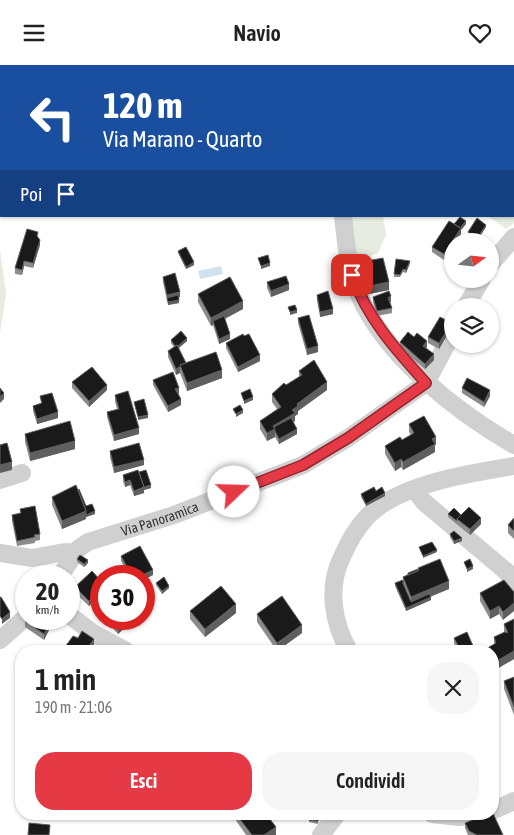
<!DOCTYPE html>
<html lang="it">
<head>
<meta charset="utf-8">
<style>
	:root { --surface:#fff; --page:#f6f6f6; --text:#222; --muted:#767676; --accent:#e63946 }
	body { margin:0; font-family:"Asap Condensed",sans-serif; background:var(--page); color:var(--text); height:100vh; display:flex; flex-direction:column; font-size:19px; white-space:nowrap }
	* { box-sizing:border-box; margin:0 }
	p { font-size:16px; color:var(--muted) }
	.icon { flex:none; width:28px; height:28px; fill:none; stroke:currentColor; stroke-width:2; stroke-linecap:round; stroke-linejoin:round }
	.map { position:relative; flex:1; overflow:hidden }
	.details { position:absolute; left:15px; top:580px; width:484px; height:175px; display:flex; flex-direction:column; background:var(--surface); border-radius:20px; box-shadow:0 1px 4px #0004 }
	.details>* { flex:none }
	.guide { position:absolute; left:0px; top:0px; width:515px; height:152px; box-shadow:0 1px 4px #0004; background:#1a4fa0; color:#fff; overflow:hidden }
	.needle { width:32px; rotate:75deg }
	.fabs { position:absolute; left:444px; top:168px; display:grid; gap:10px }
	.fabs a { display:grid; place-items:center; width:55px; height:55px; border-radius:50%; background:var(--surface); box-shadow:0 1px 4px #0004; font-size:25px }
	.speed { position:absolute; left:15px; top:500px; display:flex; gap:10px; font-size:25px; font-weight:700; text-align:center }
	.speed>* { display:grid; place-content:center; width:65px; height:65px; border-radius:50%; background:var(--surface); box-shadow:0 1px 4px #0004; line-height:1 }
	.speed small { font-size:12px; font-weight:400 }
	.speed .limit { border:8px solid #d22; background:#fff; color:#111 }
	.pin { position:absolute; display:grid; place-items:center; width:42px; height:42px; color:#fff; margin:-21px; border-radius:10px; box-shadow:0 2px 8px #0006 }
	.me { position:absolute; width:55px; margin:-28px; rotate:69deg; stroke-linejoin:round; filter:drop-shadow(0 0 4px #0008) }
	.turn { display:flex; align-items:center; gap:18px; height:105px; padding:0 20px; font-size:22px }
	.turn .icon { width:65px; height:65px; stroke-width:2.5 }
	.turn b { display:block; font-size:35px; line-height:42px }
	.then { display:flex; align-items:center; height:48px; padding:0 20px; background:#0003; gap:10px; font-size:19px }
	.round { display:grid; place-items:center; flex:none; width:52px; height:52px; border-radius:20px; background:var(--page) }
	.headline { display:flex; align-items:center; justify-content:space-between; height:85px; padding:0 20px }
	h1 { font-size:30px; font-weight:600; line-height:38px }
	.button { display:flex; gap:10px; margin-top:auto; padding:10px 20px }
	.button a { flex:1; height:58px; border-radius:20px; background:var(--accent); color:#fff; font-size:20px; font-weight:600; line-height:58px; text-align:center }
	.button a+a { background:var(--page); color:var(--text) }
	header { display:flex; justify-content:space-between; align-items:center; height:65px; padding:0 20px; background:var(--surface); font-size:22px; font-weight:600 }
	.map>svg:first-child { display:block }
	.green { fill:#e6ecdf }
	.water { fill:#cfe2ee }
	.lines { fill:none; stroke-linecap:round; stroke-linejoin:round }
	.minor { stroke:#d0d0d0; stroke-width:18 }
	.wall { fill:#8c8c8c }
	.shaded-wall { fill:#5f5f5f }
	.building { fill:#1a1a1a; stroke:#5f5f5f }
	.route-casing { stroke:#96252e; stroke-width:12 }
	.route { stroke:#e63946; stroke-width:9 }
	.labels { text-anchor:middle; stroke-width:5; stroke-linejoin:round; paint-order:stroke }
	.street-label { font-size:14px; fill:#333; stroke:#fff }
</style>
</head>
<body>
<header><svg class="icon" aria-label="menu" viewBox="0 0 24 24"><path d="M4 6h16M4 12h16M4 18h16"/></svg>Navio<svg class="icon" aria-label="heart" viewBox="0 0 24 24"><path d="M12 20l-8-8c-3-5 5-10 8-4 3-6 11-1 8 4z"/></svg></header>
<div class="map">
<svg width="514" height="770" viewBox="0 0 514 770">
	<rect width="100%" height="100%" fill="#fff"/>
	<!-- green -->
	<path class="green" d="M0,0l68,1h-67l-1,114z
		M514,57v101l-8,6 -18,-13h26z
		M345,151h38l3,19 -8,18 -20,7 -5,-2z
		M0,184l6,45 -6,40z"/>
	<!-- water -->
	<path class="water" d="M221,201l2,8 -23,5 -2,-8z"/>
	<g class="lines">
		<!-- minor -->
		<g class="minor">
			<path d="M359,1v-1"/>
			<path d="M343,151c3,26 5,55 16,79 27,62 98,117 155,150"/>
			<path d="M490,200l24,-28"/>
			<path d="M466,241l16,-27"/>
			<path d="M0,415l22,-7"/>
			<path d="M414,424l10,13 83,70 7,12"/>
			<path d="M0,488l32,5 33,-6 10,1"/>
			<path id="s1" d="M60,511l18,-27 10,-7 86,-27 129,-50 45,-27 78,-55 26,-49"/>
			<path d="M69,550l24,18 33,18"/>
			<path d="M0,575l26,-23"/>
			<path d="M349,586c-16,-28 -22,-64 -7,-94 6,-14 14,-28 24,-39 30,-34 105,-45 148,-52"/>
			<path d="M492,746l22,-10"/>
			<path d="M432,749l27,3 22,-3"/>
			<path d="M321,770l16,-21"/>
		</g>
	</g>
	<!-- wall -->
	<path class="wall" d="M454,159h12l-5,6v4l-9,7v5l-8,14 -12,-8v-5z
		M486,162l-9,14 -9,-7v-2z
		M38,172l2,8 -7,23 -9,-2 -2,9 -7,-1v-6z
		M178,186l16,14 -8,4 -8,-16z
		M356,198l33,27 -25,5 -1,-2 -3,1 -4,-23z
		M410,198l-4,10 -3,-1 -3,5h-6v-3z
		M163,212l17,20 -1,1v5l-11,2 -5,-23z
		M267,217l22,8 -18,7 -4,-9z
		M198,229l45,15 -18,10 5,20 -11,5 -6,-19 -2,1 -13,-24z
		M317,230l16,19 -13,3 -3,-17z
		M373,232l18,5h-1l2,6v5l-15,3 -4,-14z
		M298,253l20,34 -11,3 -9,-32z
		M449,267l-10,17 -11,-6v-6z
		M171,275l16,1 -8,7 7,15 36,15 -35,13 -7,-18h-1l-3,2 -8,-18v-6l6,-4 -3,-4z
		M400,277l27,5 -1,1 8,12 -9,9 -25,-21z
		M226,278l34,18 -22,11 -12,-24z
		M299,306l28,19 -29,21v3l-3,2v5l-2,1 4,12 -18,10 -4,-7 -8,4 -7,-12v-8l17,-12 -5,-7v-8l27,-17z
		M153,315l26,14h-1l3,11 -13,7 -15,-27z
		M72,317l35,8 -18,17 -17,-19z
		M462,323l28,8 -6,11 -22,-14z
		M115,330l24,39 -25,7 -7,-24v-5l10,-3 -2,-8z
		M40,331l18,22 -21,6 -4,-13v-5l8,-3z
		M409,359l27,21h-1v7l-32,18 -2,-3 -6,4 -10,-17v-8l17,-6 9,-5 -2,-3z
		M25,369l50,15 -45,12 -5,-19z
		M110,386l34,14 -30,8 -4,-16z
		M139,407l12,16 -7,2v3l-10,3 -4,-11 -5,2 -2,-6v-6z
		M376,426l9,5 -19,10 -5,-9v-3z
		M52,432l34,9 9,8 -9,3v2l-24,10 -10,-24z
		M20,444l20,25v6l-5,1v2l-18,3 -5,-25v-6l8,-1z
		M448,449l33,10 -11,11 -22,-18z
		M514,453v21l-6,-6v-8z
		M450,469l12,7 -8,3 -4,-7z
		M121,491l32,19 -24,1 -8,-15z
		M77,494l11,4 -4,4 -7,-5z
		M418,504l31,20 -19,7 1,4 -25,11 -11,-25v-3l8,-3v-3z
		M101,516v23l-5,-5 -7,7 -14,-13v-6z
		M156,518l13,5 -7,6 -6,-9z
		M514,527l-11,28 -4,-6 -9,5 -10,-18v-8z
		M190,546l46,2 -31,24 -15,-18z
		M257,549l45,19 -25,18 -20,-29z
		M41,554l-1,1 9,10 -5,10 -19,-13v-6z
		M109,554h25l-16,15 -9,-10z
		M514,554v40l-19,11 -3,-4v-15h-6v-2l8,-5v-7l10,-5v-8z
		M454,573l19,13h-15l-4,-8z
		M94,580l-5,6h-24v-4z
		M514,612v38l-10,-26v-8z
		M235,749h36l-3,2 8,19h-30l-11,-16z
		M319,749l-1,10 -9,-2v-2z
		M465,758l38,12h-35l-3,-7z"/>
	<!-- shaded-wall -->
	<path class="shaded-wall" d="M466,156v3l-5,6v4l-5,7h-4v5l-8,14v-6l16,-26z
		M486,160v2l-9,14v-3z
		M40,175v5l-7,23v-5z
		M24,196v5l-2,9v-5z
		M410,196v2l-4,10v-3z
		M194,197v3l-8,4v-2z
		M270,198v3l-9,3v-3z
		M389,217v8l-25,5v-8z
		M289,219v6l-18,7v-6z
		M363,220v8l-3,1v-8z
		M180,227v5l-12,3 -1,-2v2v-5z
		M391,231v6l-3,1v-5z
		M179,235v3l-11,2v-3z
		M243,236v8l-29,15 -1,-3v4l-2,1v-8z
		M333,244v5l-13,3v-5z
		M297,245v3l-7,2v-3z
		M449,262v5l-10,17v-6z
		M230,269v5l-11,5v-5z
		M187,273v3l-11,9v-3z
		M427,276v6l-4,4v-5z
		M318,281v6l-11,3v-6z
		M434,289v6l-9,9v-5z
		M260,290v6l-22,11v-5z
		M180,302v7v-1l-4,2v-6z
		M222,305v8l-35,13v-8z
		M327,317v8l-29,21v3l-3,2v5l-20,11v-1v6l-8,4v-8l6,-7 19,-16 5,-6z
		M107,320v5l-18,17v-6z
		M179,323v6l-4,1v-6z
		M490,325v6l-6,11v-5z
		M4,328v6l-4,4v-6z
		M253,332v3l-9,4v-3z
		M181,334v6l-13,7v-6z
		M243,345v3l-7,4v-3z
		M58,347v6l-21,6v-5z
		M148,350v3l-10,2v-3z
		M139,363v6l-25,7v-6z
		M297,364v5l-18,10v-5z
		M436,372v8h-1v7l-32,18v-8l29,-23z
		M75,376v8l-45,12v-8z
		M401,394v8l-6,4v-8z
		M144,395v5l-30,8v-6z
		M12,397v8l-12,3v-8z
		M130,415v5l-5,2v-5z
		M151,420v3l-7,2v3l-10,3v-5z
		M385,428v3l-19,10v-2z
		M86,446h9v3l-9,3v2l-24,10v-8z
		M481,453v6l-11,11v-6z
		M462,473v3l-8,3v-3z
		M437,485v2l-14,6v-2z
		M88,495v3l-4,4v-3z
		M473,501v3l-6,3v-3z
		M153,505v5l-9,5v-4h-4z
		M449,516v8l-38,16v-8z
		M169,521v2l-7,6v-3z
		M96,528v6l-7,7v-5z
		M431,532v3l-25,11v-3z
		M514,538v8l-11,9v-8z
		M236,539v9l-31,24v-8z
		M499,541v8l-9,5v-8z
		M10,547v6l-8,6v-5z
		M128,554h6l-16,15v-6z
		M49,560v5l-5,10v-6z
		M302,560v8l-25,18v-8z
		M94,574v6l-5,6h-4z
		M473,581v5h-12z
		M514,586v8l-19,11v-8z
		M276,762v8h-12z"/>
	<!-- building -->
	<path class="building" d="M324,0h22l-1,1h-21z
		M460,152l6,4 -6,7 -6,-4z
		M477,153l9,7 -9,13 -9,-6z
		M449,156l12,7 -17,26 -12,-7z
		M27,164l11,3 -1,4 3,4 -7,23 -9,-2 -2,9 -7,-2z
		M186,182l8,15 -8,5 -8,-16z
		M268,190l2,8 -9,3 -3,-8z
		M383,193l6,24 -25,5 -1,-2 -3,1 -4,-23z
		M396,194l14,2 -4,9 -3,-1 -3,6 -6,-1z
		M175,208l5,19 -13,3 -4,-18z
		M286,211l3,8 -18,7 -4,-9z
		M230,212l13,24 -32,17 -13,-24z
		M328,226l5,18 -13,3 -3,-17z
		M389,226l2,5 -3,2 4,10 -15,3 -4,-14z
		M178,230l1,5 -11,2 -1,-4z
		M295,240l2,5 -7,2 -2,-5z
		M309,250l9,31 -11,3 -9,-31z
		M224,251l6,18 -11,5 -6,-18z
		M440,252l6,3 -2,4 5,3 -10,16 -11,-6z
		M181,266l6,7 -9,8 -1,-1 -2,1 -4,-6z
		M408,267l6,5 3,-4 10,8 -4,5 11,8 -9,10 -25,-22z
		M243,269l1,2 5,-2 11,21 -22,12 -12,-24z
		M177,280l9,18 -6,2 1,1 -5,3 -8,-18z
		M216,287l6,18 -35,13 -7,-18z
		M314,295l13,22 -30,22 1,2 -6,4 3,3 -22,13 2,3 -8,4 -7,-12 21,-14 -9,-13 12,-11 2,2 16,-10 -3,-4z
		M92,302l15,18 -18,16 -17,-19z
		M173,307l6,16 -4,1 6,10 -13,7 -15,-26z
		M467,313l23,12 -6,12 -22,-14z
		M0,323l4,5 -4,4z
		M250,324l3,8 -9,4 -3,-8z
		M128,326l11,37 -25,7 -7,-23 12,-3 -4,-14z
		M52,328l6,19 -21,7 -4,-13 9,-3 -2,-7z
		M144,334l4,16 -10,2 -4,-15z
		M240,340l3,5 -7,4 -3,-5z
		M424,351l12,21 -4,2 3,5 -32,18 -2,-3 -6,4 -10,-17 15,-9 2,3 12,-7 -5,-9z
		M291,353l6,11 -18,10 -4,-8 -1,-4z
		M70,356l5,20 -45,12 -5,-19z
		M7,378l5,19 -12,3v-20z
		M139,378l5,17 -30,7 -4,-16z
		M138,405l6,17 -10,4 -4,-11 -5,2 -2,-7z
		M146,405l5,15 -7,2 -5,-15z
		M76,420l10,26 -24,10 -10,-24z
		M374,422l2,4 6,-4 3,6 -19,11 -5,-10z
		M79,424l7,17 6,-2 3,7 -9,4v-4l-8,-21z
		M35,441l5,28 -6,1 1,2 -18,4 -5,-26 9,-2 -1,-4z
		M469,442l12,11 -11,11 -13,-10z
		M454,443l7,7 -4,4v2l-9,-7z
		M514,453v13l-6,-6z
		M454,466l8,7 -8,3 -4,-7z
		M432,477l5,8 -14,6 -4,-9z
		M140,481l13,24 -13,6h-8l-11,-20z
		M80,490l8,5 -4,4 -7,-5z
		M440,494l9,22 -38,16 -8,-20 16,-7 -1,-2z
		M470,494l3,7 -6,3 -3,-7z
		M418,504v2l-10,4v-2z
		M92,506l9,10v17l-5,-5 -7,8 -14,-14z
		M164,512l5,9 -7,5 -6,-8z
		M403,515v3l8,19 18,-8 2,3 -25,11 -11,-25z
		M504,515l10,12v11l-11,9 -4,-6 -9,5 -10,-18z
		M221,521l15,18 -31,25 -15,-18z
		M282,531l20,29 -25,18 -20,-29z
		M0,532h1l9,15 -8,7 -2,-3z
		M27,554h11l11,6 -5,9 -19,-13z
		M109,554h19l-10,9z
		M514,554v32l-19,11 -3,-4v-7h-4l-2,-2 10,-6 -2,-6 11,-5 3,1 -4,-9z
		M82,566l12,8 -9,12h-14l-6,-4 8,-11 5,2z
		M467,567l6,14 -12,5 -7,-13z
		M514,612v30l-10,-26z
		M492,746l11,24h-26l-8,-4 -4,-8 22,-9h5z
		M236,749h30l10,13 -12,8h-12z
		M310,749h9l-1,7 -9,-1z
		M29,758l21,2 -1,10h-21z"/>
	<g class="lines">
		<defs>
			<path id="route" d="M234,427l69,-27 45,-27 78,-55c-30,-33 -59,-65 -74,-108"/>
		</defs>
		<!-- route casing -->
		<use href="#route" class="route-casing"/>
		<!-- route -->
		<use href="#route" class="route"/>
	</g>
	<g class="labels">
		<!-- street labels -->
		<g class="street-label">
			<text dy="5" stroke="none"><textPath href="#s1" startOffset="120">Via Panoramica</textPath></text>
		</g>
	</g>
</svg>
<div class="fabs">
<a><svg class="needle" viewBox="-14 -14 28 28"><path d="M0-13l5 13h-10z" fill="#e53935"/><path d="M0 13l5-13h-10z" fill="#767676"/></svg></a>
<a><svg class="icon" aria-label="layers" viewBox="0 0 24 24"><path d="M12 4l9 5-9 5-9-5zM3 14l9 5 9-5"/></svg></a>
</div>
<div class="speed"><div>20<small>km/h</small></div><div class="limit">30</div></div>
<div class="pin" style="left:352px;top:210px;background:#d93025"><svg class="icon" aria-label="arrive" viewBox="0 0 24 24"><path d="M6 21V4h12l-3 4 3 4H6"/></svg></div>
<svg class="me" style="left:234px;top:427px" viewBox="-20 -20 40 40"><circle r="19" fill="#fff"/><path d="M0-13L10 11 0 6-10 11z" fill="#e63946"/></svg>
<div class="guide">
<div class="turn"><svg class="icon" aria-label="left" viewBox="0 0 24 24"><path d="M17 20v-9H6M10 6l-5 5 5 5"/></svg><div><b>120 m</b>Via Marano - Quarto</div></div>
<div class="then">Poi<svg class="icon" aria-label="arrive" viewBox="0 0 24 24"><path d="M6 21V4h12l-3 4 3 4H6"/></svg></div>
</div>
<section class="details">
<div class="headline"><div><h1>1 min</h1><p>190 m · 21:06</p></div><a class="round"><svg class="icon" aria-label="close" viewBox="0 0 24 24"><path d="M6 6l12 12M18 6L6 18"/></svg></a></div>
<div class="button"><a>Esci</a><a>Condividi</a></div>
</section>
</div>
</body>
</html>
